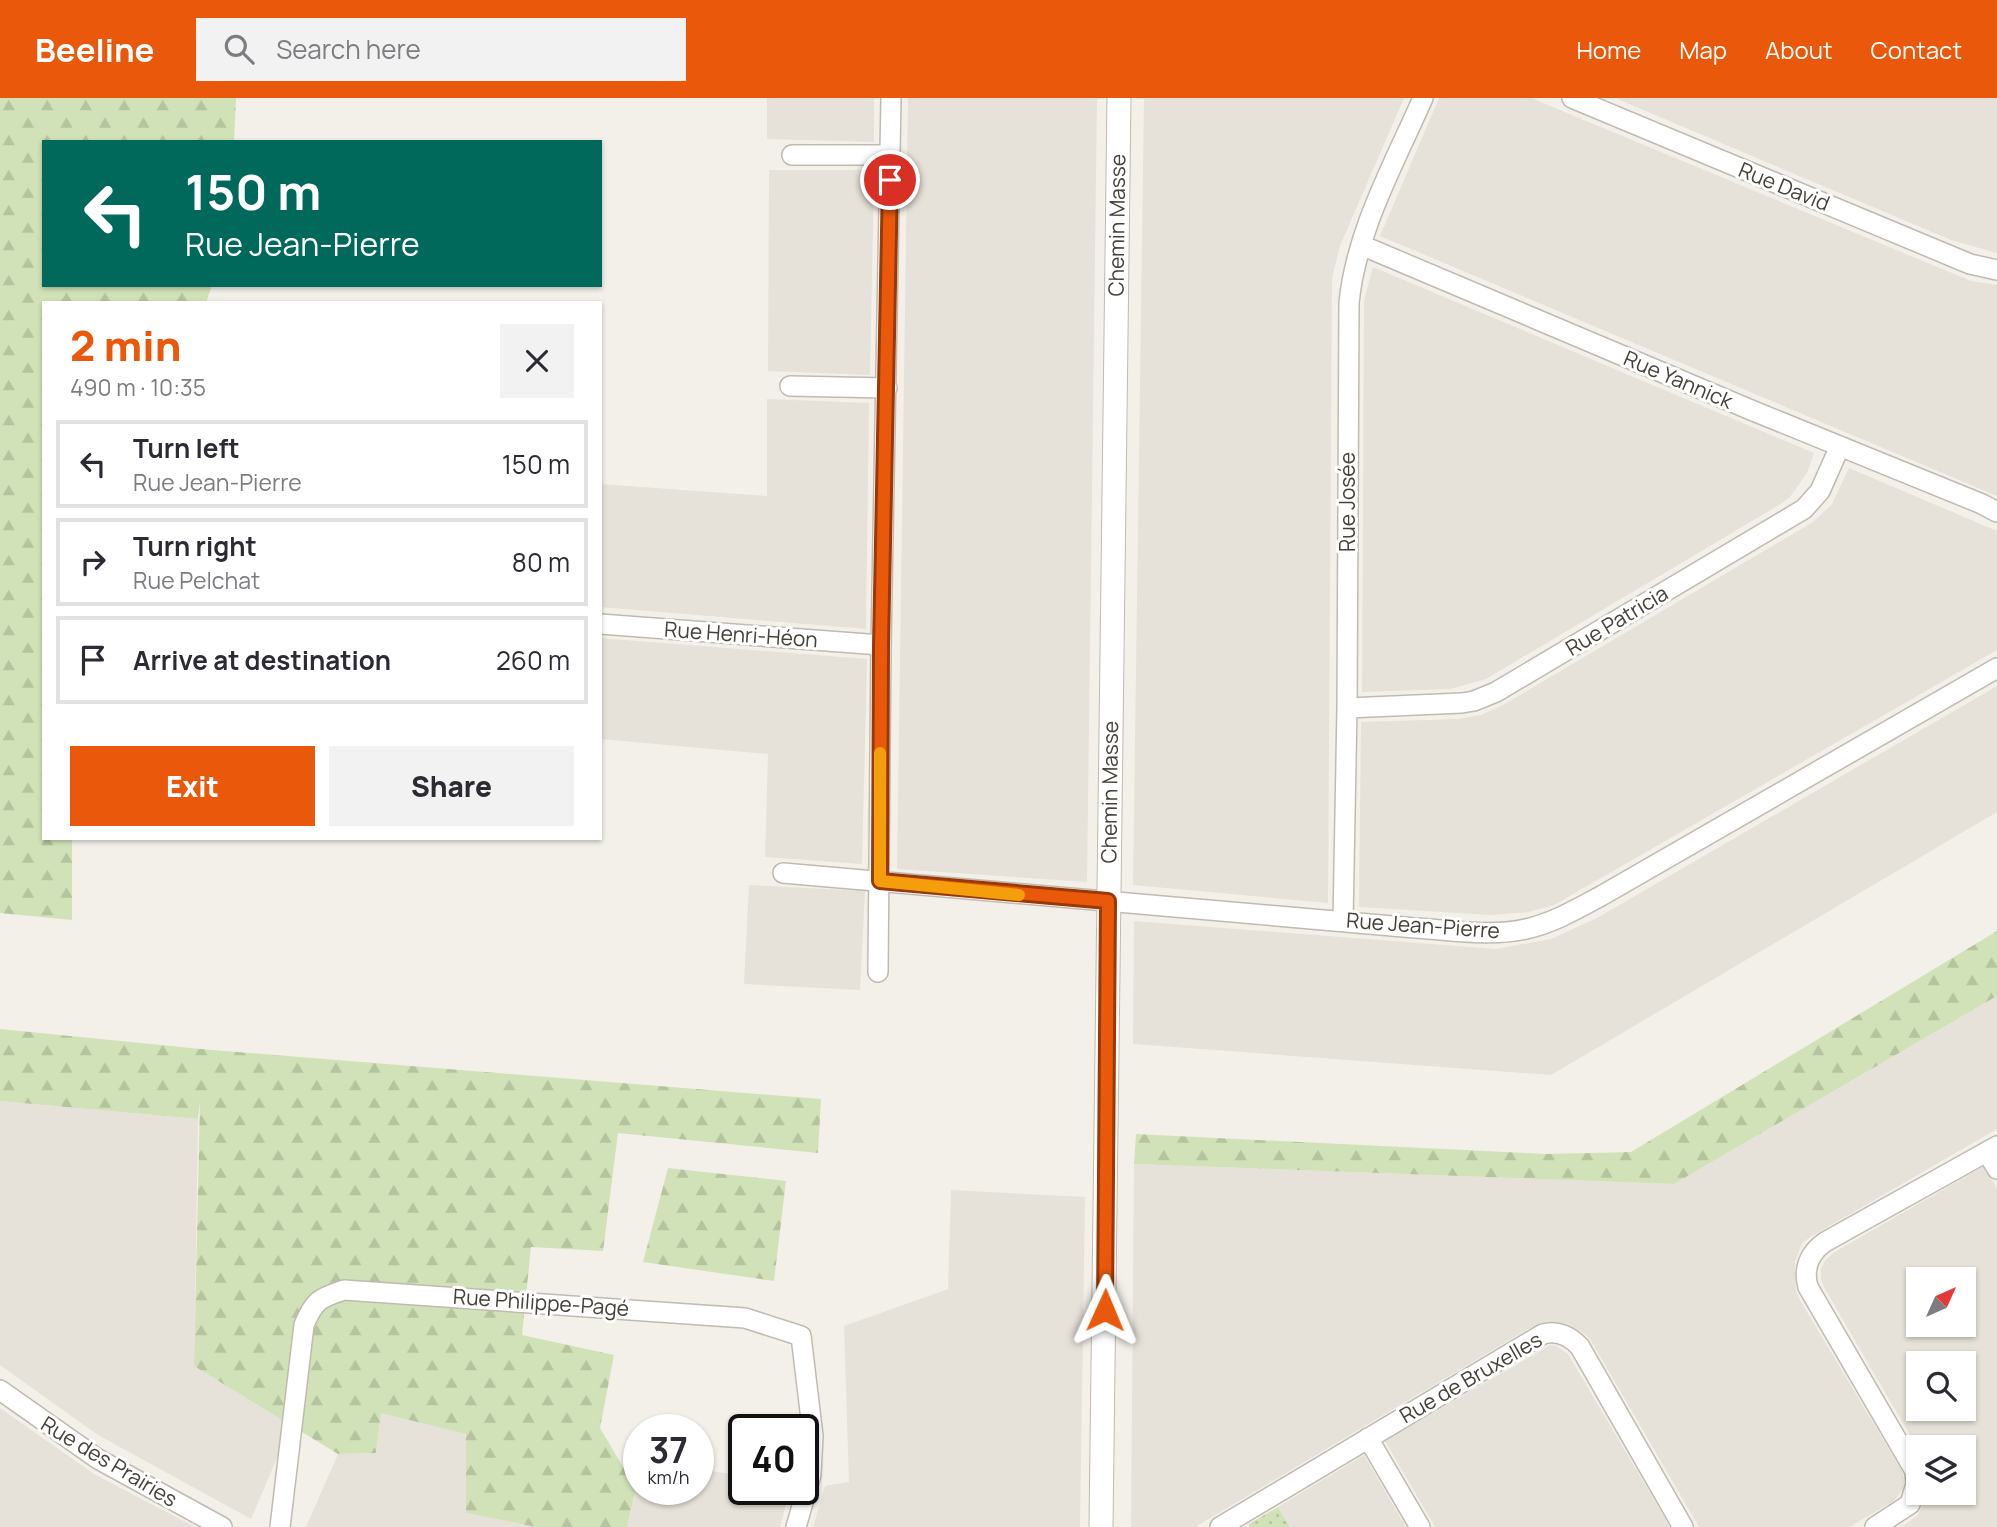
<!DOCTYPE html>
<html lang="en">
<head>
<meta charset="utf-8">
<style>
	:root { --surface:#fff; --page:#f2f2f3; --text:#2b2b33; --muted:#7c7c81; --line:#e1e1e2; --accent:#ea580c }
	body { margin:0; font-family:Manrope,sans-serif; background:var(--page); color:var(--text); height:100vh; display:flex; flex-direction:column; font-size:26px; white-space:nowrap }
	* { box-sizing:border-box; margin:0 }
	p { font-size:23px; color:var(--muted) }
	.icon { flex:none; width:38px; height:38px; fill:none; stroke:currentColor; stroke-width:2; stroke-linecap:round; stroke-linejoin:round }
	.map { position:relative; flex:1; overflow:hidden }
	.drawer { position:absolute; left:42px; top:203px; width:560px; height:539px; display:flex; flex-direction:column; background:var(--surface); border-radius:0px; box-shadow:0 2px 5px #0004 }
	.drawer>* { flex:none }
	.top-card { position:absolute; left:42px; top:42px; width:560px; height:147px; border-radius:0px; box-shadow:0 2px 5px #0004; background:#00695c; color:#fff; overflow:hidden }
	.needle { width:46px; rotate:45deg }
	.tools { position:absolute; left:1906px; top:1169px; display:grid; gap:14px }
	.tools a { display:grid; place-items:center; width:70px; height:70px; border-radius:0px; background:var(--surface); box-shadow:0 2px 5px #0004; font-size:35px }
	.speed { position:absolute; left:623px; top:1316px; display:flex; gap:14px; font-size:35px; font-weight:700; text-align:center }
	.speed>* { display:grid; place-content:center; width:91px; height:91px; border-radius:50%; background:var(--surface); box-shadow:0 2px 5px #0004; line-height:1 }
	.speed small { font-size:18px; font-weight:400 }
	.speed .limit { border:4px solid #111; border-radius:10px; background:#fff; color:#111 }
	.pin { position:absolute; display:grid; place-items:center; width:60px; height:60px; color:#fff; margin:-30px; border:4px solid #fff; border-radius:50%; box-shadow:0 2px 7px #0007 }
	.me { position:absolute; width:77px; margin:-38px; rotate:1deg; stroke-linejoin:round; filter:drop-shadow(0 0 5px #0008) }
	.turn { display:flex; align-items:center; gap:24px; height:147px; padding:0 28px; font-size:32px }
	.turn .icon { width:91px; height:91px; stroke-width:2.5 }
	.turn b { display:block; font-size:49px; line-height:60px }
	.round { display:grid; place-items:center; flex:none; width:74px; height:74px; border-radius:0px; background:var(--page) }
	.overview { display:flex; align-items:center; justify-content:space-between; height:119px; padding:0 28px }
	h1 { font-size:42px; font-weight:800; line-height:52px; color:var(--accent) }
	.action { display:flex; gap:14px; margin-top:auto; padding:14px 28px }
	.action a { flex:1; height:80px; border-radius:0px; background:var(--accent); color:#fff; font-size:28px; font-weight:800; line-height:80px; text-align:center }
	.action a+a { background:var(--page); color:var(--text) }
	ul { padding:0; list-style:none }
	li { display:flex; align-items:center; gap:21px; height:88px; margin:0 14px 10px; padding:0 14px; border:4px solid var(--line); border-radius:0px }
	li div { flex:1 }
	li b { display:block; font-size:26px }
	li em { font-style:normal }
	header { display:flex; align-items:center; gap:42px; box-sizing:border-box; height:98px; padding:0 35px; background:var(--accent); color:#fff }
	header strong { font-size:33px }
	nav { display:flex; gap:38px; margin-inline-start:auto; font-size:24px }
	.search { width:490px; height:63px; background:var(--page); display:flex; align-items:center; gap:18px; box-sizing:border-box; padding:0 24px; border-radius:0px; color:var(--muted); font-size:26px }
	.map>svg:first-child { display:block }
	.residential { fill:#e6e2d9; fill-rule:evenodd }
	.forest { fill:url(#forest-firs) }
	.park { fill:url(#park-dots) }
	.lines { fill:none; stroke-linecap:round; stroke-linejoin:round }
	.minor-casing { stroke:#c1bab1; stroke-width:22 }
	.tertiary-casing { stroke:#c1bab1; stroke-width:25 }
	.minor { stroke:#fff; stroke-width:19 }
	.tertiary { stroke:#fff; stroke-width:23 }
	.route-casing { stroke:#983908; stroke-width:18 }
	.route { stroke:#ea580c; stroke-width:12 }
	.slow { stroke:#f59e0b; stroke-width:12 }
	.labels { text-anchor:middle; stroke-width:6; stroke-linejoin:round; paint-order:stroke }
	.street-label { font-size:21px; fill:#464139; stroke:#fff }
</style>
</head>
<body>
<header>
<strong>Beeline</strong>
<div class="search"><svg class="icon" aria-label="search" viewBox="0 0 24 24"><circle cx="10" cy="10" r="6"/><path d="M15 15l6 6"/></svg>Search here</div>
<nav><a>Home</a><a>Map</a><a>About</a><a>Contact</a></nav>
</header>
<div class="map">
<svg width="1997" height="1429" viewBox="0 0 1997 1429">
	<defs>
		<pattern id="forest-firs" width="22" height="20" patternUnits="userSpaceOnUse" patternTransform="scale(1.75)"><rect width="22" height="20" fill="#d1e2b8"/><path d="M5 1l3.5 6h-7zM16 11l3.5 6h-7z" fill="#b5c39f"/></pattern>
		<pattern id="park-dots" width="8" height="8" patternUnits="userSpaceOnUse" patternTransform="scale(1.75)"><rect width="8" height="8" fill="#d1e2b8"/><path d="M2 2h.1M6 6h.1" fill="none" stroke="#b5c39f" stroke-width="1.8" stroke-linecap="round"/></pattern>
	</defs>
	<rect width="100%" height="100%" fill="#f3f0ea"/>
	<!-- residential -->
	<path class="residential" d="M767,0h107v44l-107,-3z
		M908,0h189l-10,784 -190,-13z
		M1144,0h260l-64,148 -8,32 -4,625 -195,-18z
		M1439,0h92l440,183 26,4v211l-617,-260z
		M1615,0h382v155l-46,-13z
		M769,72h105l-4,205 -102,-4z
		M1373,169l441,186 -7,20 -17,24 -11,8 -293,174 -35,10 -89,3 2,-392z
		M767,301l102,4 -3,226 -266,-22v-123l167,12z
		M1849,370l148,63v119l-443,255 -26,7 -37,3 -132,-8 2,-185 97,-3 23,-4 22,-10 310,-183 19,-18z
		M600,540l267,21 -5,205 -97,-7 3,-103 -168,-15z
		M1997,588v126l-446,263 -418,-31 1,-123 362,28 55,-10 46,-21z
		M749,787l116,6 -5,99 -116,-6z
		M1997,898v133l-185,107 -10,7 -7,19 1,29 5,11 101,169 2,10 -1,8 -9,12 -45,26h-150l-106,-183 -7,-9 -18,-11 -20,-2 -20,7 -333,198h-64l3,-363 540,20z
		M0,1003l198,18 -4,247 97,59 -40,94 -153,-84 -98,-70z
		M1984,1068l13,23v338h-95l16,-12 10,-22h36v-46h-46v2l-93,-160 -4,-10v-9l3,-8 9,-9zM1918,1181h46v46h-46zM1918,1265h46v46h-46z
		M951,1092l134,7 -5,330h-267l12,-41 24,-4 -5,-156 104,-37z
		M1550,1247l6,1 12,8 102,173h-235l-50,-86z
		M0,1310l94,66 101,53h-195z
		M381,1314l85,22v79l70,14h-230l32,-73 38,-1z
		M1364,1357l42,72h-116l-12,-20z
		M698,1371l46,7v13h46l-10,38h-153l12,-47v9h59z"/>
	<!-- forest -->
	<path class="forest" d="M0,0h236l-2,44h-190v143h168l-6,18h-162v535h28v82l-72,-7z
		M1997,833v65l-323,188 -540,-20 2,-30 410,20 85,-2z
		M0,931l201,20 620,50 -3,54 -200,-20 -15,118 -72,-4 -9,88 92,20 -14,73 36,61 -9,38h-91l-70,-14v-79l-85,-21 -5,40 -38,1 -144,-88 6,-265 -2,18 -198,-18z
		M668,1070l118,13 -12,100 -131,-19z"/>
	<!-- park -->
	<path class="park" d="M1278,1409l12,20h-41v-3z"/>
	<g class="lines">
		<defs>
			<path id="minor" d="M1572,0l398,166 27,6
				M792,57h98
				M1361,147l390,165 231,94 15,8
				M790,288l97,2
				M600,526l281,21
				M1347,610l115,-5 12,-2 22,-9 308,-183 16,-18 20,-45
				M783,775l632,55c35,2 76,9 111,1 27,-6 51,-20 75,-33l396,-228
				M1343,823l4,-213 2,-405c7,-72 45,-139 74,-205
				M878,874l3,-327 10,-547
				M1987,1054l10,17
				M0,1292l98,69 124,68
				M1368,1340l52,89
				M280,1429l24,-202c10,-24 15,-27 40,-35l401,28 56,18 12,100 -2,39 -15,52
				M1220,1429l323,-193c14,-4 27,2 37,13l103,180
				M1875,1429l35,-23 6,-20 -1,-13 -107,-184c-5,-18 1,-34 17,-45l172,-96"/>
			<g id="tertiary">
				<path id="s1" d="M1101,1429l18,-1429"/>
			</g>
		</defs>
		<!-- minor casing -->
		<use href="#minor" class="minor-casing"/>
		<!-- tertiary casing -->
		<use href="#tertiary" class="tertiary-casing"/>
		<!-- minor -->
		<use href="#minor" class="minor"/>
		<!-- tertiary -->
		<use href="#tertiary" class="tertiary"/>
	</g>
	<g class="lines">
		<defs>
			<path id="route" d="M890,82l-9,466 -1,235 228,20 -3,409"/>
		</defs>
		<!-- route casing -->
		<use href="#route" class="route-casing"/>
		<!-- route -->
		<use href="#route" class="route"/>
		<!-- slow -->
		<path class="slow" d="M880,655v128l139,14"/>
	</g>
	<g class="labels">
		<!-- street labels -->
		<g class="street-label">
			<text transform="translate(1784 89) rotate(22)" y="7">Rue David</text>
			<text dy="7" stroke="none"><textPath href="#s1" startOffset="1302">Chemin Masse</textPath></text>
			<text transform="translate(1678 282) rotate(23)" y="7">Rue Yannick</text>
			<text transform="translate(1348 404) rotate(-90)" y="7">Rue Josée</text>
			<text transform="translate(1617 523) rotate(-31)" y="7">Rue Patricia</text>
			<text transform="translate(741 537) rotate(4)" y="7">Rue Henri-Héon</text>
			<text dy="7" stroke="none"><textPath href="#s1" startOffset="735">Chemin Masse</textPath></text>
			<text transform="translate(1423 828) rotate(4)" y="7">Rue Jean-Pierre</text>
			<text transform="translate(541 1205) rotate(4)" y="7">Rue Philippe-Pagé</text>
			<text transform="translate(1471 1280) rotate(-30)" y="7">Rue de Bruxelles</text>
			<text transform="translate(109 1364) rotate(31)" y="7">Rue des Prairies</text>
		</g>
	</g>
</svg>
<div class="tools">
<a><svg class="needle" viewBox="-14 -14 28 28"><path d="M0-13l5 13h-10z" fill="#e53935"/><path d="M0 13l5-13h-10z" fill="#7c7c81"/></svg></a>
<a><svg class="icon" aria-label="search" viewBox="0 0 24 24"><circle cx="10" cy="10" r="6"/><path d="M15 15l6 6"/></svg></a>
<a><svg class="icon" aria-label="layers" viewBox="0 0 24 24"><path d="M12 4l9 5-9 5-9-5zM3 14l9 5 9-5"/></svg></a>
</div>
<div class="speed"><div>37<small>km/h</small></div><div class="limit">40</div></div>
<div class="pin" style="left:890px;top:82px;background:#d93025"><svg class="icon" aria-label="arrive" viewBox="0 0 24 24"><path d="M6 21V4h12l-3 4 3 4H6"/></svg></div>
<svg class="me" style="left:1105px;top:1212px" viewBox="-20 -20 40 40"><path d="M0-17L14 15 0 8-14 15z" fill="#ea580c" stroke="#fff" stroke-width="4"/></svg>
<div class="top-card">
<div class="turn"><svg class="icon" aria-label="left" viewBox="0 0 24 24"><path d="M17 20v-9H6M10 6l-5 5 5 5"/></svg><div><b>150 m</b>Rue Jean-Pierre</div></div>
</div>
<section class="drawer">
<div class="overview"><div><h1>2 min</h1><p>490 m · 10:35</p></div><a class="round"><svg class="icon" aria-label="close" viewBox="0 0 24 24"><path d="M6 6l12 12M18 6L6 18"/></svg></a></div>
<ul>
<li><svg class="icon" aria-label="left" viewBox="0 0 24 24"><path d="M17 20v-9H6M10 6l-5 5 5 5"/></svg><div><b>Turn left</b><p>Rue Jean-Pierre</p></div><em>150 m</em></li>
<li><svg class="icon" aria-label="right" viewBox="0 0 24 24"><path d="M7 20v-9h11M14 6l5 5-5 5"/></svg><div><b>Turn right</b><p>Rue Pelchat</p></div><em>80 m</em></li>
<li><svg class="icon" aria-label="arrive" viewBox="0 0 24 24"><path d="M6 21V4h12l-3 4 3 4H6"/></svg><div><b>Arrive at destination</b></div><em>260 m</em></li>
</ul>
<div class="action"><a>Exit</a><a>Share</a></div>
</section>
</div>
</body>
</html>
